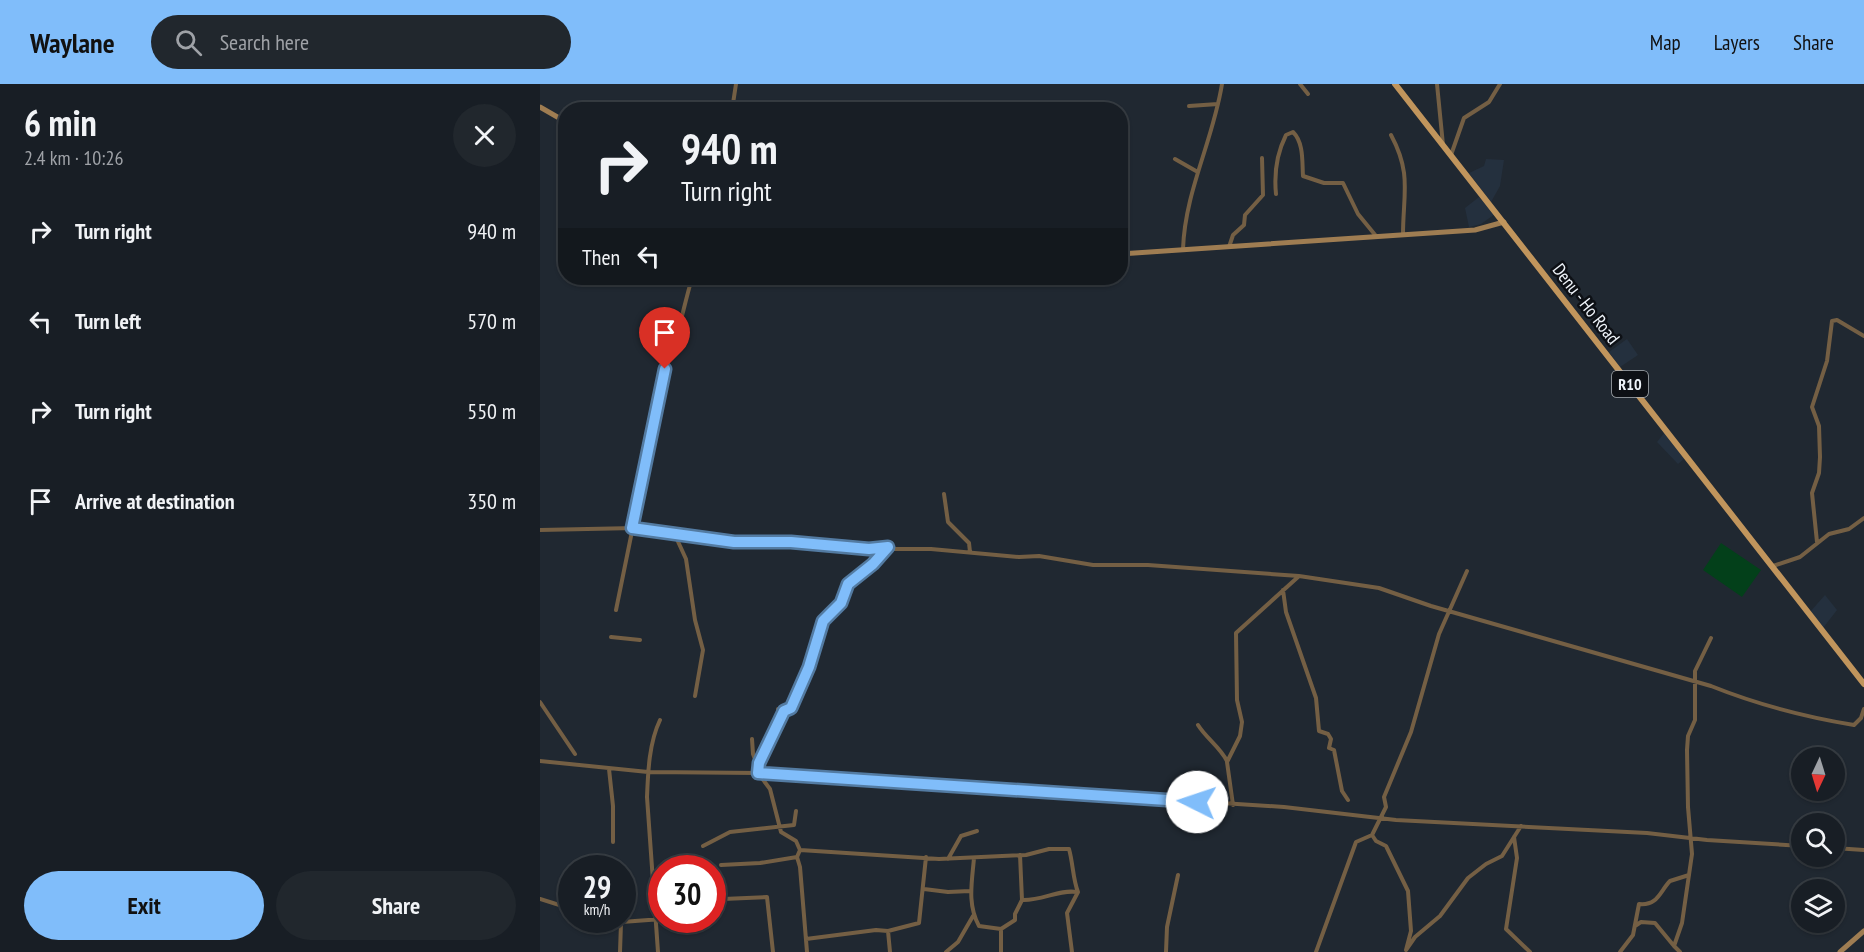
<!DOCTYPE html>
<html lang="en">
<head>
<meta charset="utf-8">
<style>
	:root { --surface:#181e25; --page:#21272d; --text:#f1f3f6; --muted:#9fa2a7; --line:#363c42; --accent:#80bdfa }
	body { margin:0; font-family:"PT Sans Narrow",sans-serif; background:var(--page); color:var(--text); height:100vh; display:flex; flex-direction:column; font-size:22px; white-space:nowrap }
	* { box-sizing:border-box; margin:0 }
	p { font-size:20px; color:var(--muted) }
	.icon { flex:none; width:33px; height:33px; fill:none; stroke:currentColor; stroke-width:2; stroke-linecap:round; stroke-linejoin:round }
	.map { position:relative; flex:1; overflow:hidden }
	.drawer { display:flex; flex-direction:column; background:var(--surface); width:540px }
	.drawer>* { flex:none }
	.top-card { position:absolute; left:18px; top:18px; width:570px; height:183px; border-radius:24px; box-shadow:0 2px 4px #0004,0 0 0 2px var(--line); background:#181e25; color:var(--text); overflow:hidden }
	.needle { width:39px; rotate:184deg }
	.controls { position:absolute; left:1251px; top:663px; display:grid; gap:12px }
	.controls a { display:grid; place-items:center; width:54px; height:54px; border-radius:50%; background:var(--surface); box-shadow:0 2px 4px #0004,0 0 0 2px var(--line); font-size:30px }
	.speed { position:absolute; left:18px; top:771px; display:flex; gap:12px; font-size:30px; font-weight:700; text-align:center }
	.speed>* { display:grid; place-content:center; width:78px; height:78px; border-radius:50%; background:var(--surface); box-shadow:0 2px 4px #0004,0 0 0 2px var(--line); line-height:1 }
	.speed small { font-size:15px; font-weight:400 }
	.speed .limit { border:9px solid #d22; background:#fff; color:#111 }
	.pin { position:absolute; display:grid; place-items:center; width:51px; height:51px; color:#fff; margin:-62px -26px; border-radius:50% 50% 50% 0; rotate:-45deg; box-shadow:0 0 6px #0007 }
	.pin .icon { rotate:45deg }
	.me { position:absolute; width:66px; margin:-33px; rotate:274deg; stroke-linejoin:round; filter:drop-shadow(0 0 4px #0008) }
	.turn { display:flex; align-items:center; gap:21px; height:126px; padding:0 24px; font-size:27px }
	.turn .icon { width:78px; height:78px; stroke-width:2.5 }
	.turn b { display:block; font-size:42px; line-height:51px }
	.then { display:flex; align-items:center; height:57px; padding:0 24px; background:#0003; gap:12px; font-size:22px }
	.round { display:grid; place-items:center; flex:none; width:63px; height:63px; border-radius:32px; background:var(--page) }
	.summary { display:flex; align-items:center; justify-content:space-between; height:102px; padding:0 24px }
	h1 { font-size:36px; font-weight:700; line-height:45px }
	.action { display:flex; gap:12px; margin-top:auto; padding:12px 24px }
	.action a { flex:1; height:69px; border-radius:36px; background:var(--accent); color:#111; font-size:24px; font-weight:700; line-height:69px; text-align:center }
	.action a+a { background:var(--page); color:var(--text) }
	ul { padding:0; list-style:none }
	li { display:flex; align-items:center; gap:18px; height:90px; padding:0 24px }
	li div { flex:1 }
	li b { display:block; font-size:22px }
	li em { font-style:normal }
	header { display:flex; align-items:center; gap:36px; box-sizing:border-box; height:84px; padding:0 30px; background:var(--accent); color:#111 }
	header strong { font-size:28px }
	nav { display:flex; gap:33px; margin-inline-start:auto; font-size:21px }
	.search { width:420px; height:54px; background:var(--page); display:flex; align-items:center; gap:15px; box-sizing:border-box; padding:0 21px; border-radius:33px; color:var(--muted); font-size:22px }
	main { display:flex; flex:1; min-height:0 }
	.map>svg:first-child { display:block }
	.built { fill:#24303e }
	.green { fill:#03401a }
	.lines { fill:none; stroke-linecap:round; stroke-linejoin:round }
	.street { stroke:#745f44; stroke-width:4 }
	.secondary { stroke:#9f7d52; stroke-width:5 }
	.primary { stroke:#c1955c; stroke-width:6 }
	.route-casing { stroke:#537ba2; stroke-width:15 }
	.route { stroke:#80bdfa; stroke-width:10 }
	.labels { text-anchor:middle; stroke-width:5; stroke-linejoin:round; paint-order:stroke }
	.shield { fill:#0d1015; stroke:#abb0b5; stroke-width:1.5 }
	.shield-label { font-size:16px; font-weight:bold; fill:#eff4fa }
	.street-label { font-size:18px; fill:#eff4fa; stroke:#0d1015 }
</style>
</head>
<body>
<header>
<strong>Waylane</strong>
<div class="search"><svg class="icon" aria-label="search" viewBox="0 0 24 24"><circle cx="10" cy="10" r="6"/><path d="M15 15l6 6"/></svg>Search here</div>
<nav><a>Map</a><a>Layers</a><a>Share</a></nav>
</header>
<main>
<section class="drawer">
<div class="summary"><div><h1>6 min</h1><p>2.4 km · 10:26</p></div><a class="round"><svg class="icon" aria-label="close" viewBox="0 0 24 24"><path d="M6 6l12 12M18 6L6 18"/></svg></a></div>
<ul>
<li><svg class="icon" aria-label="right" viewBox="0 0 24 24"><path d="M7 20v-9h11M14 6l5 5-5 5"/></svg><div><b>Turn right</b></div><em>940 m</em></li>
<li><svg class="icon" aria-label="left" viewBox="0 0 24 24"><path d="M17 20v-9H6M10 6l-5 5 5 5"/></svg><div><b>Turn left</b></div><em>570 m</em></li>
<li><svg class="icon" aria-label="right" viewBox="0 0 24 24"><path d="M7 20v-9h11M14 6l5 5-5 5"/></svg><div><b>Turn right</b></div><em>550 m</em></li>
<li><svg class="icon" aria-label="arrive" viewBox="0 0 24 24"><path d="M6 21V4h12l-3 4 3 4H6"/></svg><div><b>Arrive at destination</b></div><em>350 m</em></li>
</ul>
<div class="action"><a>Exit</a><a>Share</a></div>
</section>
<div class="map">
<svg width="1324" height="868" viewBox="0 0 1324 868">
	<rect width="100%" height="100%" fill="#202831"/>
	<!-- built -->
	<path class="built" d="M946,75l18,1 -4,26 -9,16 -22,-29 15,-7z
		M939,113l16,17 -14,10 -12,3 -4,-19z
		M1087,255l11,16 -18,12 -11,-15z
		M1125,348l20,26 -7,6 -21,-22z
		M1285,511l12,15 -14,18 -13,-16z"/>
	<!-- green -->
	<path class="green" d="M1181,459l40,27 -19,27 -39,-27z"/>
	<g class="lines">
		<!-- street -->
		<path class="street" d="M760,0l8,10
			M897,0l6,61
			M649,22l29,-2
			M192,26l4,-26
			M851,51c21,39 12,59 12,100
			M911,71l13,-37 25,-16 11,-18
			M635,75l21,12
			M736,110c-2,-20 1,-41 10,-59l7,-3c11,11 9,30 10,44l21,7h19l15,31 18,22
			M689,163l4,-12 11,-10 1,-10 18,-20 -1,-37
			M643,165c2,-58 30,-108 39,-165
			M326,194l1,1
			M404,410l4,28 21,21 1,9
			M0,446l95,-2 99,14h57l78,7h62l88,8 20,-1 54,9h55l151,11 80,12 52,18 280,80c45,18 94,31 143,39l7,-7 3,-9
			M135,451l11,24 9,61 8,30 -8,46
			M1277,458l-5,-49 7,-20 1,-16 -1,-31 -7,-19 15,-46 5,-40 5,-1 27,16
			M1233,482l27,-9 29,-23 20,-5 15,-11
			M743,506l3,22 30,86 3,33 9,3 3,5 -2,9 5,2 8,41 6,9
			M76,526l49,-241c13,-29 18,-61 27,-91
			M71,553l29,3
			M0,618l35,52
			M238,625l6,3 7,-4 18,-41 14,-46 18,-18 6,-19 26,-20 14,-16
			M244,628l-25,51 -1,10 12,16 11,43 15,9 4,9 -3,7 3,10 7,85
			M658,641c8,13 22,22 29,36
			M212,655l1,15 5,13
			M0,677l108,11 110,1 526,34 112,13 251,13 60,7 95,6
			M69,685l4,37v36
			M693,721l-6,-43 13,-26 2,-14 -5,-22 -1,-67 62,-56
			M832,751l14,-28 -2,-10 27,-65 28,-98 28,-63
			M974,753l3,21 -11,71 24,23
			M163,762l27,-14 64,-7 2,-14
			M1294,764l30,2
			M260,766l139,9 87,-4 23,-6h20c4,14 4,31 9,43l-11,21 5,39
			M434,774c-2,24 -7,46 5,68l22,3
			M408,775l13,-23 16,-5
			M181,781l39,-2 37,-6
			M384,805l24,3 22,-1
			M0,815l32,10
			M183,815l44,-2 6,55
			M482,816c20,1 37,-11 55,-8
			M150,836l2,1
			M41,841l81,-6
			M1095,842l6,-4 14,1 19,23
			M348,847l2,21
			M266,855l70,-9 12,1 31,-8 7,-66
			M80,868l1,-29
			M118,868l-11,-155c1,-25 2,-54 13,-77
			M406,868l12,-10 15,-26
			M461,868v-23l14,-9v-6l7,-14 -2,-45
			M626,868l1,-25 11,-52
			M776,868l40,-110 16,-7 4,6 10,5 22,45 3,40 -5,19 9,-13 25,-21 28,-38 18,-14 16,-8 19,-30
			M1080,868l13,-17 6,-31c19,2 21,-13 31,-23l19,-6
			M1140,868l-6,-6 8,-23 10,-69 -4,-47 -1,-57 1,-14 7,-16v-49l16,-33"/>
		<!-- secondary -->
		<path class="secondary" d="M0,23l26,15
			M580,170l355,-24 29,-8
			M1300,868l24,-21"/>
		<!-- primary -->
		<path class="primary" d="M855,0l469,600"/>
	</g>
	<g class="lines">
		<defs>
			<path id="route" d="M125,285l-33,159 102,14h57l78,7 19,-2 -15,17 -25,20 -7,19 -18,18 -14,46 -18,41 -7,3 -25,52 -1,10 439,29"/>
		</defs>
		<!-- route casing -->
		<use href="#route" class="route-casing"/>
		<!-- route -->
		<use href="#route" class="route"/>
	</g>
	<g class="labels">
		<!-- shield labels -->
		<rect class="shield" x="1072" y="287" width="36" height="26" rx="4.5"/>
		<g class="shield-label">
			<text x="1090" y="306">R10</text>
		</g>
		<!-- street labels -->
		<g class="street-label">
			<text transform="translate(1046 220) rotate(52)" y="6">Denu - Ho Road</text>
		</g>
	</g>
</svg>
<div class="controls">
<a><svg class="needle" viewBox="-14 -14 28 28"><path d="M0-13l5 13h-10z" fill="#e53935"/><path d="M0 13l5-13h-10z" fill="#9fa2a7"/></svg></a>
<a><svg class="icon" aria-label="search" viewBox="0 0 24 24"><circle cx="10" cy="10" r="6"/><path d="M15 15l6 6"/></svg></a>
<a><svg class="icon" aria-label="layers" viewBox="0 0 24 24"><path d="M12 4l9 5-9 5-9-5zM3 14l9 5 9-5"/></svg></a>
</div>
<div class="speed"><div>29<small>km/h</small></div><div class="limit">30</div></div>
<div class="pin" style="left:125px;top:285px;background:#d93025"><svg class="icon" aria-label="arrive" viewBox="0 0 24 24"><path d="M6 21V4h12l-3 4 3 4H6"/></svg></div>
<svg class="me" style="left:657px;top:718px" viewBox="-20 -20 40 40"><circle r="19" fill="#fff"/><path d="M0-13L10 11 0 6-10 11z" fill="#80bdfa"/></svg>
<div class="top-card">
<div class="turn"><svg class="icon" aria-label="right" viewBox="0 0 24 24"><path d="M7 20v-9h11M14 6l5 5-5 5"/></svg><div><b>940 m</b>Turn right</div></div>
<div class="then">Then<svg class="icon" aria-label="left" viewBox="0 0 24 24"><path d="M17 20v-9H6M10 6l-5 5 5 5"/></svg></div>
</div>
</div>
</main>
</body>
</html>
